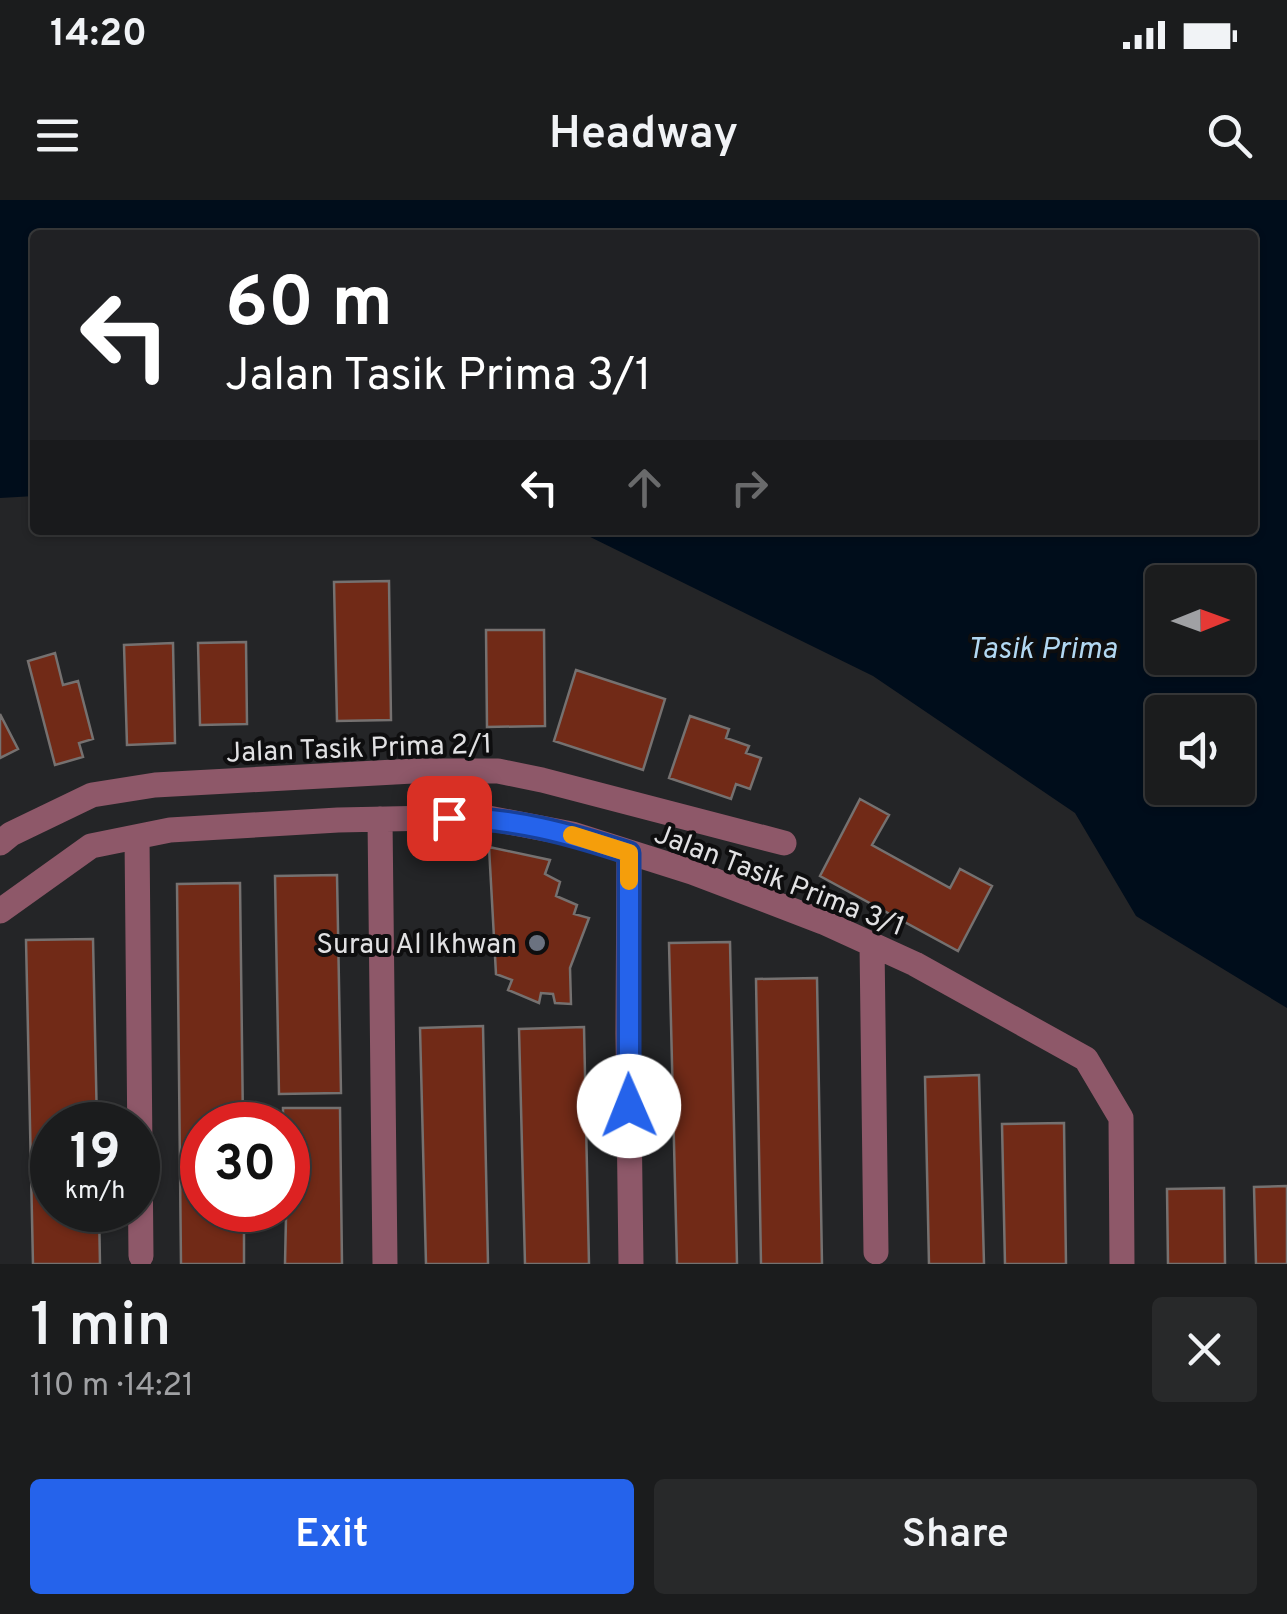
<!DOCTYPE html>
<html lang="en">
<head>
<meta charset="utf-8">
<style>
	:root { --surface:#1b1c1d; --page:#28292a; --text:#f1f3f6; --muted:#a0a1a4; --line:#393a3b; --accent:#2563eb }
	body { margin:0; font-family:Overpass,sans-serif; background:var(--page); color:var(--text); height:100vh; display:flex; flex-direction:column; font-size:38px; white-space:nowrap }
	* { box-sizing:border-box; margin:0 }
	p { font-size:32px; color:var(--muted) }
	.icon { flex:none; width:55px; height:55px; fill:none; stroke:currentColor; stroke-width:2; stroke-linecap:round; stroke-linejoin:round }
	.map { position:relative; height:1064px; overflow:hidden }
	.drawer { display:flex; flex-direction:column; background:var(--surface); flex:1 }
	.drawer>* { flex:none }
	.hud { position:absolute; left:30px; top:30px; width:1228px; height:305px; border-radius:10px; box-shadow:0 2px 8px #0004,0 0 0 2px var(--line); background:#202124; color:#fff; overflow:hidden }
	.needle { width:65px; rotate:89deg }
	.controls { position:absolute; left:1145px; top:365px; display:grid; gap:20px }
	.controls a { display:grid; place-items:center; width:110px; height:110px; border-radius:10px; background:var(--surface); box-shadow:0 2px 8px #0004,0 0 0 2px var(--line); font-size:50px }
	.speed { position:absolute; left:30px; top:902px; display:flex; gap:20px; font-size:50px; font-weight:700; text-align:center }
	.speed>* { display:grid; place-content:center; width:130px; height:130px; border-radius:50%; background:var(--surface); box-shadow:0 2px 8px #0004,0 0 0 2px var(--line); line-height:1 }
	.speed small { font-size:25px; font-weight:400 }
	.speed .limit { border:15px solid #d22; background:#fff; color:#111 }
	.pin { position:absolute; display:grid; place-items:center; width:85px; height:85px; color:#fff; margin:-42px; border-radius:20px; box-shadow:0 5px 15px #0006 }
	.me { position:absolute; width:110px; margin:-55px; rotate:359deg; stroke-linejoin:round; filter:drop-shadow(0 0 8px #0008) }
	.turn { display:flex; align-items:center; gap:35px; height:210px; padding:0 30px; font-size:45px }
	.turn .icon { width:130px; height:130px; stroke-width:2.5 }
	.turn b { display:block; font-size:70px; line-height:85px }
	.lanes { display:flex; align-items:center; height:95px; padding:0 30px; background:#0003; justify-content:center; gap:50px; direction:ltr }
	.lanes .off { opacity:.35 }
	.round { display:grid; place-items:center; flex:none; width:105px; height:105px; border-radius:10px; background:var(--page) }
	.headline { display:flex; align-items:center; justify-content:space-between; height:170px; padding:0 30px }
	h1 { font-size:60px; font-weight:600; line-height:75px }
	.cta { display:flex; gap:20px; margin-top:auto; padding:20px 30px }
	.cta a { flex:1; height:115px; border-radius:10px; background:var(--accent); color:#fff; font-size:40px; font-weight:600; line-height:115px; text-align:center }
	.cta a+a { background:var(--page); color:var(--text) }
	.status { display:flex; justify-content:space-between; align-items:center; height:70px; padding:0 50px; background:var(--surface); direction:ltr }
	.status svg { height:28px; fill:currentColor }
	header { display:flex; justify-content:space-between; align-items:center; height:130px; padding:0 30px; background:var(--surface); font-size:45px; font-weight:600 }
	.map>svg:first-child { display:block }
	.water { fill:#000d1b; fill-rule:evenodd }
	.building { fill:#712a17; stroke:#757170; stroke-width:2.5 }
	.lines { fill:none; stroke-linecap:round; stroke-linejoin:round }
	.street { stroke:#8e5869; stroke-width:25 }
	.route-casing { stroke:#184099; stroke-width:25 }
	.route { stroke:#2563eb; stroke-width:18 }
	.slow { stroke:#f59e0b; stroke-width:18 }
	.worship-dot { fill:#6b7280; stroke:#0e0e0f; stroke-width:4 }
	.labels { text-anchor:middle; stroke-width:8; stroke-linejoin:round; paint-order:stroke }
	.street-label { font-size:28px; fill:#e1e1e3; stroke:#0e0e0f }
	.poi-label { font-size:28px; fill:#e1e1e3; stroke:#0e0e0f; text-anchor:end }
	.water-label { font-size:30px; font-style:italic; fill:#b2d8f2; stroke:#0e0e0f }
</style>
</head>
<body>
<div class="status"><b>14:20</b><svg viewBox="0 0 49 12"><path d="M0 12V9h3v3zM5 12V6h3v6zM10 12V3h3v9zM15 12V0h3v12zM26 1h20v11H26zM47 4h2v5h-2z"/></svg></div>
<header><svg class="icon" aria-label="menu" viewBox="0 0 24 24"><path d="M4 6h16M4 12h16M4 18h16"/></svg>Headway<svg class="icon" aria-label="search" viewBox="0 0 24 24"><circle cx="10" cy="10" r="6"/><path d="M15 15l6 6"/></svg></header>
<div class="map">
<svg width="1287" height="1064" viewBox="0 0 1287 1064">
	<rect width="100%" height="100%" fill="#242527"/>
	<!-- water -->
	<path class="water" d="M0,0h1287v808l-151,-92 -61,-103 -202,-137 -297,-146h676v-295h-1217v261l-35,2zM1162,382h76v76h-76zM1162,512h76v76h-76z"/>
	<!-- building -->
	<path class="building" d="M389,381l2,139 -54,1 -3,-139z
		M486,430h58l1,96 -58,1z
		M246,442l1,82 -47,1 -2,-82z
		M173,443l2,100 -48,2 -3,-100z
		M55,453l8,32 15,-4 15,58 -14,4 4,14 -28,8 -27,-104z
		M576,470l89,29 -22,71 -89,-29z
		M0,514l18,35 -18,9z
		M690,516l39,13 -3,9 23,8 -3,7 15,5 -11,31 -14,-5 -5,15 -62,-21z
		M860,599l29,16 -17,30 78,43 10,-19 32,17 -34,65 -138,-75z
		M489,647l61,13 -5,14 15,8 -4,14 21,9 -3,9 15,4 -19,50 1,36 -16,-1 -2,-9 -12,-1 -2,10 -31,-13 4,-10 -16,-6z
		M337,675l4,218 -62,1 -4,-218z
		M240,683l3,242h-41v85h42v54h-63l-4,-380z
		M93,739l4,186h-45v85h47l1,54h-67l-7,-324z
		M730,742l7,322h-60l-8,-321z
		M817,778l5,286h-61l-5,-285z
		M483,826l5,238h-62l-6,-236z
		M584,827l5,237h-64l-6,-235z
		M979,875l5,189h-55l-4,-187z
		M283,908h57l2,156h-57l3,-139h-5z
		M1064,923l2,141h-61l-3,-140z
		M1287,986v78h-31l-2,-77z
		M1224,988l1,76h-57l-1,-75z"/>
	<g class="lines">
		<!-- street -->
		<path class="street" d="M380,619l5,445
			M137,637l4,419
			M0,643l11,-9 81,-39 63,-10 258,-14h85l44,9 242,63
			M629,653l-1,181 3,230
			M0,711l91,-65 79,-16 168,-10 145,-3 89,17 120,38 131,50 92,42 171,95 35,59 1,146
			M872,744l4,308"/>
	</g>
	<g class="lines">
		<defs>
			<path id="route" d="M449,618c62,-1 122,16 180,35v253"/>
		</defs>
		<!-- route casing -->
		<use href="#route" class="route-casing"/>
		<!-- route -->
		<use href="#route" class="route"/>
		<!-- slow -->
		<path class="slow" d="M572,635l57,18v28"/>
	</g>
	<!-- markers -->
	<circle class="worship-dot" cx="537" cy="743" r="10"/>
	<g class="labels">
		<!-- street labels -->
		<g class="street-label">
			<text transform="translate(359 547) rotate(-2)" y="10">Jalan Tasik Prima 2/1</text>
			<text transform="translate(780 679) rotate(21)" y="10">Jalan Tasik Prima 3/1</text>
		</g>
		<!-- poi labels -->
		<g class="poi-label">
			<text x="517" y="753">Surau Al Ikhwan</text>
		</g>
		<!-- water labels -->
		<g class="water-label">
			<text x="1042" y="458">Tasik Prima</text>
		</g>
	</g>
</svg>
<div class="controls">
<a><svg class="needle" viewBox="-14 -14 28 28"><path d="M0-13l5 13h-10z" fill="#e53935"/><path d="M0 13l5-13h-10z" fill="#a0a1a4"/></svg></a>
<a><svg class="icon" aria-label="sound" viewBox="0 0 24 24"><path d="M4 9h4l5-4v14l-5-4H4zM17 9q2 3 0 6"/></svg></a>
</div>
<div class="speed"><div>19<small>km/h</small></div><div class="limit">30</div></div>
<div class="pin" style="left:449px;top:618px;background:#d93025"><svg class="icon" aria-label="arrive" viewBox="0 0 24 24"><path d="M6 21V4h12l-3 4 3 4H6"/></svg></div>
<svg class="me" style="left:629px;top:906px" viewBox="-20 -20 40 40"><circle r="19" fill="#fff"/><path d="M0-13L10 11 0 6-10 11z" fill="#2563eb"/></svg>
<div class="hud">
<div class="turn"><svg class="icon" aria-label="left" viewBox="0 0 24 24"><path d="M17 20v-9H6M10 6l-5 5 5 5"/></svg><div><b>60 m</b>Jalan Tasik Prima 3/1</div></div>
<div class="lanes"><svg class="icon" aria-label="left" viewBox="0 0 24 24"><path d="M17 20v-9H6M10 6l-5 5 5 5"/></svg><svg class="icon off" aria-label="ahead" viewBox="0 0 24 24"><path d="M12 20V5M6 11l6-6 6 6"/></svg><svg class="icon off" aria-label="right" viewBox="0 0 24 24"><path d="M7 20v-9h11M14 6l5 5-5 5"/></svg></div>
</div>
</div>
<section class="drawer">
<div class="headline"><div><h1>1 min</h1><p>110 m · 14:21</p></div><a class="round"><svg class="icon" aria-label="close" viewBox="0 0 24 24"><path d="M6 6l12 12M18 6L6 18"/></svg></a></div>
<div class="cta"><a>Exit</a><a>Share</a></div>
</section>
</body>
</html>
